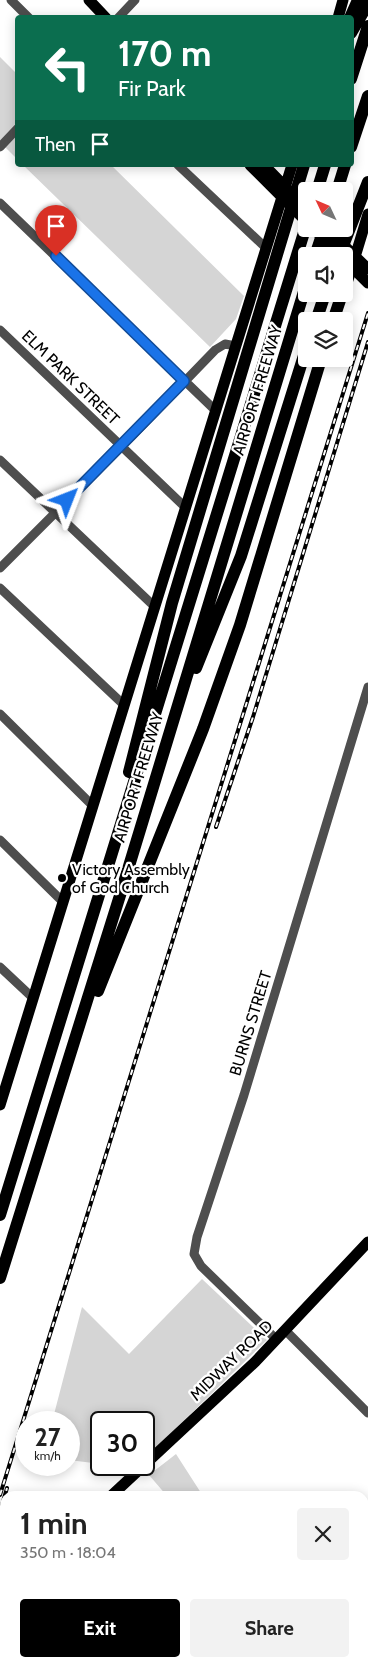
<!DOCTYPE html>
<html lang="en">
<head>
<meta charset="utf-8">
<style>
	:root { --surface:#fff; --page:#f2f2f2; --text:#222; --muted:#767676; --accent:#000 }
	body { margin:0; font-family:Cabin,sans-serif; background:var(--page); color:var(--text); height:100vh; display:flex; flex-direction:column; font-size:19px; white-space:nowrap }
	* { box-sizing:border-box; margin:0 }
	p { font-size:16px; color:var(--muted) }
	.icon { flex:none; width:28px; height:28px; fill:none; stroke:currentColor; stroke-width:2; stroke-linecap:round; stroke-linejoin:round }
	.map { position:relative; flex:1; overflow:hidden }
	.drawer { position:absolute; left:0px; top:1491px; width:369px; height:176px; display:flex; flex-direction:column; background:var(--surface); border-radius:15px 15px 0 0; box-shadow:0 2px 12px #0003 }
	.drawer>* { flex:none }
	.banner { position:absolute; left:15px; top:15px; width:339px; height:152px; border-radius:5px; box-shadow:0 2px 12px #0003; background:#0b6e4f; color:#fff; overflow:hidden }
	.needle { width:32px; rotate:314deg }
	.fabs { position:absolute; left:298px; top:182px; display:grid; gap:10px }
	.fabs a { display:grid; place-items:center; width:55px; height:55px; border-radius:5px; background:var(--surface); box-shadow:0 2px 12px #0003; font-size:25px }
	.speed { position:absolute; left:15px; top:1411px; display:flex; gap:10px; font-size:25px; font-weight:700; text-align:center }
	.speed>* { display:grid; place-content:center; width:65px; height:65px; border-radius:50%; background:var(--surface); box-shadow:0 2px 12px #0003; line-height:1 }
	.speed small { font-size:12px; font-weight:400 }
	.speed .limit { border:2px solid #111; border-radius:8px; background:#fff; color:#111 }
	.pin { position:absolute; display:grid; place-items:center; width:42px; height:42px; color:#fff; margin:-51px -21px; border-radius:50% 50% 50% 0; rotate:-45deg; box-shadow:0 0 5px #0007 }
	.pin .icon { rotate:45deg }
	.me { position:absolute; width:55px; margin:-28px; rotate:45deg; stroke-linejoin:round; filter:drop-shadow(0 0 4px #0008) }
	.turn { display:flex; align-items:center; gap:18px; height:105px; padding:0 20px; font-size:22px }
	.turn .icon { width:65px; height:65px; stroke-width:2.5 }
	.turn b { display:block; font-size:35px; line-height:42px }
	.then { display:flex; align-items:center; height:48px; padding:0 20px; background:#0003; gap:10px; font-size:19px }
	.round { display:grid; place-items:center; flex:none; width:52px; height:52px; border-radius:5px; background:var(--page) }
	.summary { display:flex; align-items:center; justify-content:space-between; height:85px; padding:0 20px }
	h1 { font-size:30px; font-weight:800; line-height:38px }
	.button { display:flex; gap:10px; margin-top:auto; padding:10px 20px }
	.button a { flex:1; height:58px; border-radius:5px; background:var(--accent); color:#fff; font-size:20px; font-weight:800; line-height:58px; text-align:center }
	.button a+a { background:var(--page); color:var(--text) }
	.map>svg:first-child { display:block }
	.green { fill:#d5d5d5 }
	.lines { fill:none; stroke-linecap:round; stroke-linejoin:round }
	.minor { stroke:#4e4e4e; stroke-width:9 }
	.major { stroke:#000; stroke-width:11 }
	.highway { stroke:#000; stroke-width:12 }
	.rail-casing { stroke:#000; stroke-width:4 }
	.rail { stroke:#fff; stroke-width:2; stroke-dasharray:5.5; stroke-linecap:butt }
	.route-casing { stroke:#114b97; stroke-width:12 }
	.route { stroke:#1a73e8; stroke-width:9 }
	.poi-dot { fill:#000; stroke:#fff; stroke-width:2 }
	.labels { text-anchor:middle; stroke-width:4.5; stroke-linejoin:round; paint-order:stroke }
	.street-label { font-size:16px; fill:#000; stroke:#fff }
	.poi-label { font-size:16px; fill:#000; stroke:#fff; text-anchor:start }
</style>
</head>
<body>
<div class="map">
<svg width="368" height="1667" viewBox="0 0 368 1667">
	<rect width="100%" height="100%" fill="#fff"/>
	<!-- green -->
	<path class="green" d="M0,57l17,17v85l-17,-17z
		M23,165h88l133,131 -8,23 -26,28z
		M202,1279l65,61 -123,119v-37h-43v42l-32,-4v-38h-17l30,-115 47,47z
		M176,1454l27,42h-36l-18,-21z
		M368,1601v66h-334v-5h330v-60z"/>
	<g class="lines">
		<!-- minor -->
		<path class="minor" d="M11,0l18,18
			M118,18l17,-18
			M0,147l18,-19
			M178,165l88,83
			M0,203l216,208
			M0,330l186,178
			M0,460l155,147
			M0,568l132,-132 83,-86 10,-6 11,2
			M0,588l124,117
			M0,714l93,92
			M0,840l63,62
			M0,967l33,31
			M285,1330l83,83
			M276,1339l-75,-73 -7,-12 3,-17 47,-142 124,-408"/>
		<!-- major -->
		<path class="major" d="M89,0l17,18
			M338,18l5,-18
			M250,165l56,56
			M264,165l42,43
			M314,229l27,27
			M327,229l41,40
			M355,257l13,-43
			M347,262l21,21
			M0,1105l292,-940
			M111,1496l144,-134 113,-120
			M25,1667v-5"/>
		<!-- highway -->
		<path class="highway" d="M350,18l8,-18
			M351,33l17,-29
			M351,79l17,-53
			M351,147l17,-51
			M317,191l8,-26
			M337,191l8,-26
			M315,256l9,-27
			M339,256l29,-74
			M344,290l11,-33
			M316,321l9,-27
			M333,321l9,-27
			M196,668l45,-112 65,-207
			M129,772l43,-169 132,-438
			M98,991l105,-262 37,-104 81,-266
			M0,1215l306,-989
			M0,1278l122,-389 184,-604"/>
		<defs>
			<path id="rail" d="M216,827l37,-110 115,-375
				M0,1495l368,-1182
				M0,1512l7,-24"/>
		</defs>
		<!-- rail casing -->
		<use href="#rail" class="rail-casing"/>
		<!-- rail -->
		<use href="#rail" class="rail"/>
	</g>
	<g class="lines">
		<defs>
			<path id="route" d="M56,256l128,125 -117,119"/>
		</defs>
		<!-- route casing -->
		<use href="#route" class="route-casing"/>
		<!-- route -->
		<use href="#route" class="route"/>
	</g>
	<!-- markers -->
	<circle class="poi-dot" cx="62" cy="878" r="5"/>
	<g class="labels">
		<!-- street labels -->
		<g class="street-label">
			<text transform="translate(71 377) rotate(44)" y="6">ELM PARK STREET</text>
			<text transform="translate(257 390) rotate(-73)" y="6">AIRPORT FREEWAY</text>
			<text transform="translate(138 777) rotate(-73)" y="6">AIRPORT FREEWAY</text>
			<text transform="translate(250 1023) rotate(-73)" y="6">BURNS STREET</text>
			<text transform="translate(231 1360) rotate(-44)" y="6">MIDWAY ROAD</text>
		</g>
		<!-- poi labels -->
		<g class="poi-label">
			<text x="72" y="875">Victory Assembly<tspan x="72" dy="18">of God Church</tspan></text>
		</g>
	</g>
</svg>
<div class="fabs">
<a><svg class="needle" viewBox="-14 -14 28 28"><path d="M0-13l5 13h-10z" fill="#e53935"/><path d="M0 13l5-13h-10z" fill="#767676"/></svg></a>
<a><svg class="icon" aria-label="sound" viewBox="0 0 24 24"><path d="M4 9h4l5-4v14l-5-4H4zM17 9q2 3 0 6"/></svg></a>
<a><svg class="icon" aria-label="layers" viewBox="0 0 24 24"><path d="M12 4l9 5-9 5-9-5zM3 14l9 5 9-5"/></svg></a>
</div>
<div class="speed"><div>27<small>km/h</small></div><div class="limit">30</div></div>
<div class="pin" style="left:56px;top:256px;background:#d93025"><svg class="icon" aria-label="arrive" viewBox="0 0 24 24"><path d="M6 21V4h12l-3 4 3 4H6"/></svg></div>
<svg class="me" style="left:67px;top:500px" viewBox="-20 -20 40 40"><path d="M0-17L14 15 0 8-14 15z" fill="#1a73e8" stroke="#fff" stroke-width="4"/></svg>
<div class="banner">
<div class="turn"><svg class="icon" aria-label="left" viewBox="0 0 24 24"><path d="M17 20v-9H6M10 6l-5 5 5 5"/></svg><div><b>170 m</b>Fir Park</div></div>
<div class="then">Then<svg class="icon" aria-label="arrive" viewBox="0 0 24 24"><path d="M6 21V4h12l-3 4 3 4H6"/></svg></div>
</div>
<section class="drawer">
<div class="summary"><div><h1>1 min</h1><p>350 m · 18:04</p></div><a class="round"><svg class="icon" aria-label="close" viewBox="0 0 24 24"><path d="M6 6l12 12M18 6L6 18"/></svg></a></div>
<div class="button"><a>Exit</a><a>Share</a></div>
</section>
</div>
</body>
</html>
